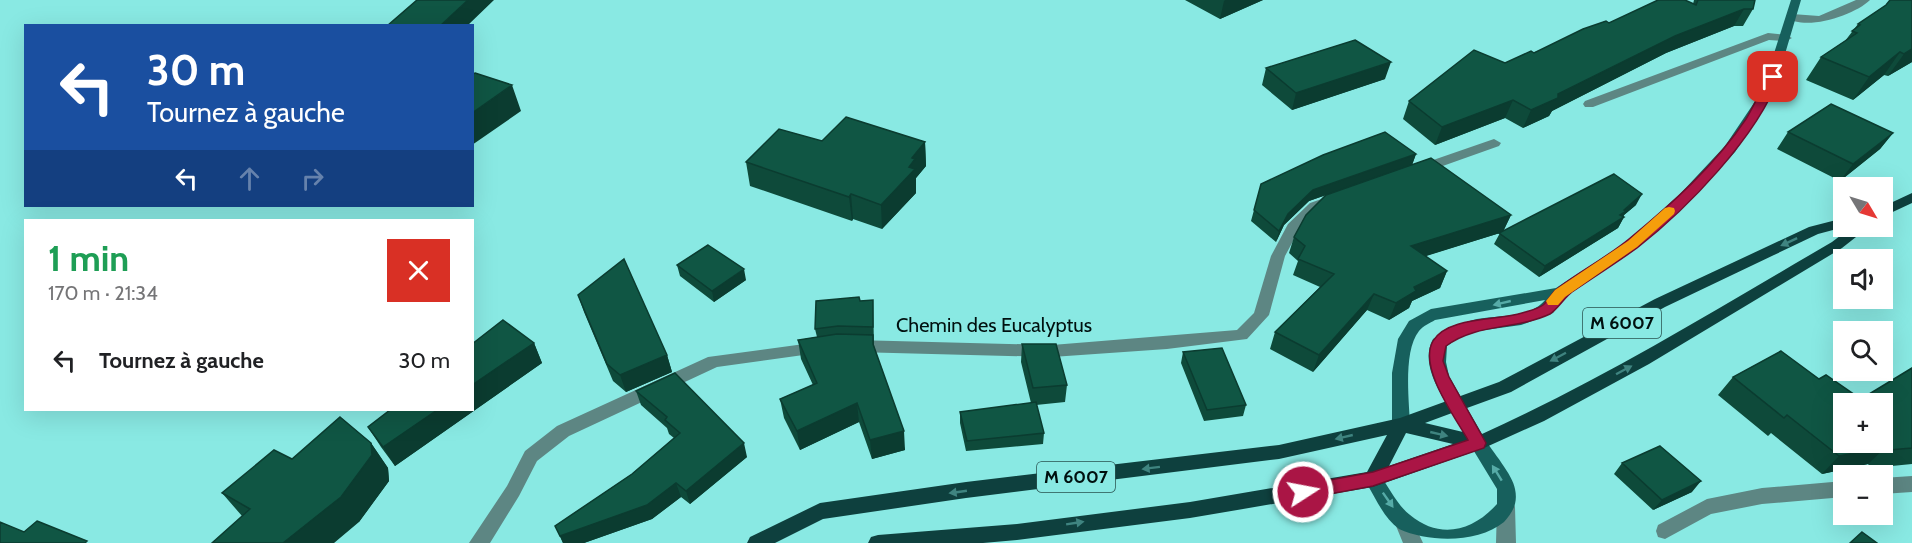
<!DOCTYPE html>
<html lang="fr">
<head>
<meta charset="utf-8">
<style>
	:root { --surface:#fff; --page:#f6f6f6; --text:#202124; --muted:#757577 }
	body { margin:0; font-family:Cabin,sans-serif; background:var(--page); color:var(--text); height:100vh; display:flex; flex-direction:column; font-size:22px; white-space:nowrap }
	* { box-sizing:border-box; margin:0 }
	p { font-size:20px; color:var(--muted) }
	.icon { flex:none; width:33px; height:33px; fill:none; stroke:currentColor; stroke-width:2; stroke-linecap:round; stroke-linejoin:round }
	.map { position:relative; flex:1; overflow:hidden }
	.details { position:absolute; left:24px; top:219px; width:450px; height:192px; display:flex; flex-direction:column; background:var(--surface); border-radius:0px; box-shadow:0 6px 24px #0002 }
	.details>* { flex:none }
	.guide { position:absolute; left:24px; top:24px; width:450px; height:183px; border-radius:0px; box-shadow:0 6px 24px #0002; background:#1a4fa0; color:#fff; overflow:hidden }
	.needle { width:39px; rotate:128deg }
	.fabs { position:absolute; left:1833px; top:177px; display:grid; gap:12px }
	.fabs a { display:grid; place-items:center; width:60px; height:60px; border-radius:0px; background:var(--surface); box-shadow:0 6px 24px #0002; font-size:30px }
	.pin { position:absolute; display:grid; place-items:center; width:51px; height:51px; color:#fff; margin:-26px; border-radius:12px; box-shadow:0 3px 9px #0006 }
	.me { position:absolute; width:66px; margin:-33px; rotate:79deg; stroke-linejoin:round; filter:drop-shadow(0 0 4px #0008) }
	.turn { display:flex; align-items:center; gap:21px; height:126px; padding:0 24px; font-size:27px }
	.turn .icon { width:78px; height:78px; stroke-width:2.5 }
	.turn b { display:block; font-size:42px; line-height:51px }
	.lanes { display:flex; align-items:center; height:57px; padding:0 24px; background:#0003; justify-content:center; gap:30px; direction:ltr }
	.lanes .off { opacity:.35 }
	.round { display:grid; place-items:center; flex:none; width:63px; height:63px; border-radius:0px; background:var(--page) }
	.overview { display:flex; align-items:center; justify-content:space-between; height:102px; padding:0 24px }
	h1 { font-size:36px; font-weight:800; line-height:45px; color:#1e9e55 }
	ul { padding:0; list-style:none }
	li { display:flex; align-items:center; gap:18px; height:78px; padding:0 24px }
	li div { flex:1 }
	li b { display:block; font-size:22px }
	li em { font-style:normal }
	.map>svg:first-child { display:block }
	.lines { fill:none; stroke-linecap:round; stroke-linejoin:round }
	.street { fill:#5d8683; fill-rule:evenodd }
	.secondary { fill:#17605d; fill-rule:evenodd }
	.primary { fill:#0e403e; fill-rule:evenodd }
	.wall { fill:#0e4a3a }
	.shaded-wall { fill:#0b3c30 }
	.building { fill:#105644; stroke:#0b3c30; stroke-width:1.5; fill-rule:evenodd }
	.oneway { fill:#3f8480 }
	.oneway2 { fill:#56aba7 }
	.route { fill:#aa1545; stroke:#6e0e2d; stroke-width:1.5 }
	.slow { fill:#f59e0b }
	.labels { text-anchor:middle; stroke-width:6; stroke-linejoin:round; paint-order:stroke }
	.shield { fill:#89e9e3; stroke:#29514f; stroke-width:1.5 }
	.shield-label { font-size:18px; font-weight:bold; fill:#00100f }
	.street-label { font-size:20px; fill:#00100f; stroke:#89e9e3 }
</style>
</head>
<body>
<div class="map">
<svg width="1912" height="543" viewBox="0 0 1912 543">
	<rect width="100%" height="100%" fill="#89e9e3"/>
	<g class="lines">
		<!-- street -->
		<path class="street" d="M1856,0h14c-15,15 -65,32 -84,17l6,-3 27,2z
			M1768,33l18,2 6,3 -6,3 -17,-1 -176,67h-8l-2,-3 2,-3z
			M1494,139l7,4 -2,3 -76,27h-10l-2,-3 2,-3z
			M1330,196l7,5 -2,3 -15,5 -21,21 -14,26 -16,59 -22,24 -80,10 -115,8 -197,-5 -6,-2 -2,-4 2,-4 6,-2 197,5 185,-15 17,-17 17,-57 17,-32 22,-21z
			M819,342l6,2 2,4 -2,4 -108,15 -148,69 -32,25 -18,35 -29,47h-21l38,-57 18,-35 32,-25 151,-69z
			M1912,476v16l-30,2v-16z
			M1844,481v16l-82,7 -51,10 -46,25 -7,-2 -2,-6 2,-6 49,-26 55,-11z
			M1506,499l7,2 2,6 1,36h-20l1,-36 2,-6z
			M1403,513l7,2 13,28h-20l-9,-22 2,-6z"/>
		<!-- secondary -->
		<path class="secondary" d="M1791,0h10l-27,91 -39,61 -44,47 -53,48 -73,50 -12,16 -32,12 -43,6 -17,5 -14,10 -1,16 3,14 17,30 -3,5 -6,2 -6,-2c-12,-20 -31,-48 -18,-72 14,-10 28,-16 44,-20 21,-4 54,-1 68,-19l-110,20c-5,3 -12,6 -16,11 -16,20 -10,69 -9,94l-3,5 -6,2 -6,-2 -3,-5v-52l6,-34 11,-18 22,-12 125,-21 72,-47 53,-48 44,-47 37,-55z
			M1478,436l6,2c8,13 29,37 31,51 3,14 -2,23 -11,33 -26,21 -74,21 -105,7 -15,-11 -23,-30 -32,-45l-3,-5 3,-5 6,-3 6,3c10,13 18,31 31,41 30,25 63,16 87,-11v-15l-28,-46 3,-5z"/>
		<!-- primary -->
		<path class="primary" d="M1912,193v10l-30,14v-10z
			M1844,218v8h4l-30,8 -153,73 -154,85 -44,16 15,26c122,-55 235,-125 350,-192l21,-16h17l-28,22 -193,116 -105,57 -60,27 -111,39 -183,31 -173,22 -34,3h-115l3,-6 7,-2 139,-11 173,-22 177,-30 20,-37 -108,24 -313,39 -143,21 -48,24h-28l3,-6 70,-34 146,-21 313,-37 121,-27 99,-36 156,-83 154,-72zM1452,413l11,19 -38,-9zM1406,433l47,11 -64,22z"/>
	</g>
	<!-- wall -->
	<path class="wall" d="M1185,0h78l-43,19z
		M1694,0h61l-2,9 -10,17h-9l-68,27 -114,58 -3,5 -26,12 -18,-10 -70,27 -32,-26 6,-18 200,-78 84,-19z
		M1886,5l26,57 -24,14 -4,-1 -31,25 -47,-20 15,-23 24,-16 13,-17z
		M1266,68l119,11 -93,31 -30,-25z
		M1788,132l105,1 -13,16 -40,32 -63,-32z
		M822,141l103,1 1,24 -10,12v15l-34,36 -29,-10 -1,2 -102,-35 -4,-24z
		M1416,154l-4,11 99,50 -8,16 133,-26 -12,10 -1,2h1l-6,11 -79,49 -45,-33 6,-11 -75,23 22,15 -7,17 -28,13 -3,7 -20,12 -22,-10 -54,62 -43,-23 5,-17 45,-45 -27,-12 5,-14 -9,-8 5,-16 32,-42 -17,6 -25,24 -8,17 -25,-21 3,-11z
		M677,265l69,15 -32,22 -34,-26z
		M578,295l89,60 5,17 -46,20 -13,-11 -29,-69z
		M873,300l1,46 31,104 -33,9 -13,-37 -59,28 -16,-32 -4,-19 33,-14 -12,-26 -3,-19 19,-3 -2,-8 45,-28z
		M534,343l8,20 -147,103 -14,-19 -13,-20z
		M1022,344l45,41 -2,17 -29,3 8,28 -1,11 -77,7 -6,-28v-11l71,-9 -10,-41z
		M1183,352l63,53 -3,11 -39,5 -23,-58z
		M1912,368v96l-41,4 -3,-4 -46,10 -51,-41 -3,3 -50,-41 15,-18 86,2 42,20z
		M636,391l111,66 -57,47 -9,-7 -29,22 -68,24h-21l-8,-17 77,-52 42,-36 -5,-4 -2,-6 -26,-23z
		M371,443l17,25 1,13 -30,41 -117,-6 -20,-23 70,-34z
		M1622,463l70,29 -39,18 -39,-36z"/>
	<!-- shaded-wall -->
	<path class="shaded-wall" d="M468,0h26l-27,26h-27z
		M1225,0h38l-43,19 4,-18z
		M1744,9l-10,17 -68,27 -114,58 -3,5 -26,12 8,-18 27,-16 117,-58z
		M1912,49v13l-24,14 16,-22z
		M1900,52l-16,23 -31,25 16,-23z
		M1391,62l-6,17 -93,31 4,-17z
		M512,85l9,26 -49,34v-32z
		M1513,100l-8,18 -70,27 7,-18z
		M1893,133l-13,16 -40,32 13,-17z
		M925,142l1,24 -10,12v15l-34,36 -1,-24 28,-38 3,-9z
		M1416,154l-4,11 -103,36 -25,24 -8,17 3,-11 9,-17 25,-24z
		M851,194l2,25 -1,2 -3,-24z
		M1642,194l-6,11 -12,10 -2,4 2,-2 -6,11 -79,49 6,-11 79,-56z
		M1511,215l-8,17 -99,31 7,-17z
		M744,269l2,11 -32,22 -2,-11z
		M1447,271l-7,17 -28,13 -3,7 -20,12 7,-17 18,-16z
		M1374,294l-7,16 -54,62 6,-17z
		M534,343l8,20 -147,103 -12,-19 54,-37h35v-25z
		M667,355l5,17 -46,20 -6,-17z
		M857,403l2,19 -59,28 -3,-19z
		M904,431l1,19 -33,9 -2,-19z
		M371,443l17,25 1,13 -30,41 -25,21h-51z
		M744,443l3,14 -57,47 -4,-13z
		M1886,447l-18,17 -46,10 17,-18z
		M1701,481l-9,11 -39,18 9,-10z
		M676,483l5,14 -29,22 -68,24h-21l-3,-7z"/>
	<!-- building -->
	<path class="building" d="M417,0h51l-28,26h-53z
		M1658,0h27l11,5 2,-5h57l-2,9h-9l-69,27 -117,58v4l-27,12 -18,-10 -71,27 -33,-26 65,-51 31,13 26,-12 3,2 49,-24 23,-8 3,2z
		M1890,0h22v49l-8,5 -4,-2 -31,25 -48,-20 36,-24 -5,-2 8,-6 -2,-1 28,-19z
		M1355,40l36,22 -95,31 -30,-25z
		M475,73l37,12 -40,28v-38z
		M1831,104l62,29 -40,31 -65,-32z
		M846,117l79,25 -13,16 3,1 -6,8 6,2 -34,36 -30,-11 -2,3 -103,-35 33,-33 43,12z
		M1385,132l31,22 -103,36 -25,24 -9,17 -25,-21 7,-26 62,-29z
		M1431,158l80,57 -100,31 36,25 -33,16 2,4 -20,12 -22,-9 -55,61 -44,-23 59,-58 -36,-15 7,-13 -11,-9 12,-22 20,-20z
		M1614,174l28,20 -18,16 2,1 -6,4 4,2 -79,49 -46,-33z
		M708,245l36,24 -32,22 -35,-26z
		M624,259l43,96 -47,20 -13,-11 -29,-69z
		M859,297l1,4 13,-1v27l-35,-1 -23,3 1,-28z
		M503,320l31,23 -62,42v-41z
		M837,334l36,1v9l31,87 -34,9 -13,-37 -60,28 -17,-32 37,-16 -19,-43z
		M1022,344h34l11,41 -34,3z
		M1222,348l24,57 -39,5 -24,-58z
		M1781,351l38,28 7,-4 35,24 51,-31v80l-23,2 -3,-3 -47,9 -52,-41 -3,3 -51,-41zM1844,404h38v38h-38z
		M675,373l69,70 -58,48 -10,-8 -29,22 -87,31 -5,-10 77,-52 48,-41 -15,-13 2,-3 -31,-26z
		M1036,402l8,31 -77,8 -7,-29z
		M390,410h47l-54,37 -15,-20z
		M340,417l31,26 1,12 -31,42 -58,46h-71l38,-34 -28,-16 52,-43 18,9z
		M1660,446l41,35 -39,19 -40,-37z
		M37,521l50,20 -2,2h-85v-21l24,10z
		M1862,532l15,11h-27z"/>
	<!-- one-way arrows -->
	<defs><path id="oneway-solid" d="M-6-.8H1V-3.2L6.5 0L1 3.2V.8H-6Z" transform="scale(1.5)"/></defs>
	<g class="oneway">
		<use href="#oneway-solid" transform="translate(1789 242) rotate(155)"/>
		<use href="#oneway-solid" transform="translate(1558 357) rotate(152)"/>
		<use href="#oneway-solid" transform="translate(1624 370) rotate(-28)"/>
		<use href="#oneway-solid" transform="translate(1439 434) rotate(13)"/>
		<use href="#oneway-solid" transform="translate(1344 437) rotate(167)"/>
		<use href="#oneway-solid" transform="translate(1151 468) rotate(173)"/>
		<use href="#oneway-solid" transform="translate(958 492) rotate(172)"/>
		<use href="#oneway-solid" transform="translate(1075 523) rotate(-9)"/>
	</g>
	<g class="oneway2">
		<use href="#oneway-solid" transform="translate(1502 303) rotate(167)"/>
		<use href="#oneway-solid" transform="translate(1497 473) rotate(-122)"/>
		<use href="#oneway-solid" transform="translate(1388 500) rotate(55)"/>
	</g>
	<!-- route -->
	<path class="route" d="M1773,73l6,4c-22,60 -92,132 -142,171 -21,15 -43,29 -65,44 -8,6 -14,17 -22,22 -34,16 -73,9 -104,32l-3,15 6,16 37,66 -2,5 -111,38 -70,13 -6,-2 -2,-5 2,-5 6,-2 70,-13 95,-32c-13,-23 -50,-73 -35,-99 15,-25 65,-20 89,-28 6,-2 16,-4 21,-8 6,-5 9,-13 15,-17 23,-17 49,-31 71,-49 43,-35 86,-74 117,-120 6,-9 21,-43 27,-46z"/>
	<!-- slow -->
	<path class="slow" d="M1669,207l5,1 1,3 -1,3 -37,33 -72,50 -7,8h-10l-2,-4 9,-11 73,-49 37,-33z"/>
	<g class="labels">
		<!-- shield labels -->
		<g class="shield">
			<rect x="1583" y="308" width="78" height="30" rx="4.5"/>
			<rect x="1037" y="462" width="78" height="30" rx="4.5"/>
		</g>
		<g class="shield-label">
			<text x="1622" y="329">M 6007</text>
			<text x="1076" y="483">M 6007</text>
		</g>
		<!-- street labels -->
		<g class="street-label">
			<text x="994" y="332">Chemin des Eucalyptus</text>
		</g>
	</g>
</svg>
<div class="fabs">
<a><svg class="needle" viewBox="-14 -14 28 28"><path d="M0-13l5 13h-10z" fill="#e53935"/><path d="M0 13l5-13h-10z" fill="#757577"/></svg></a>
<a><svg class="icon" aria-label="sound" viewBox="0 0 24 24"><path d="M4 9h4l5-4v14l-5-4H4zM17 9q2 3 0 6"/></svg></a>
<a><svg class="icon" aria-label="search" viewBox="0 0 24 24"><circle cx="10" cy="10" r="6"/><path d="M15 15l6 6"/></svg></a>
<a>+</a>
<a>−</a>
</div>
<div class="pin" style="left:1773px;top:77px;background:#d93025"><svg class="icon" aria-label="arrive" viewBox="0 0 24 24"><path d="M6 21V4h12l-3 4 3 4H6"/></svg></div>
<svg class="me" style="left:1303px;top:492px" viewBox="-20 -20 40 40"><circle r="17" fill="#aa1545" stroke="#fff" stroke-width="3"/><path d="M0-11L8 9 0 5-8 9z" fill="#fff"/></svg>
<div class="guide">
<div class="turn"><svg class="icon" aria-label="left" viewBox="0 0 24 24"><path d="M17 20v-9H6M10 6l-5 5 5 5"/></svg><div><b>30 m</b>Tournez à gauche</div></div>
<div class="lanes"><svg class="icon" aria-label="left" viewBox="0 0 24 24"><path d="M17 20v-9H6M10 6l-5 5 5 5"/></svg><svg class="icon off" aria-label="ahead" viewBox="0 0 24 24"><path d="M12 20V5M6 11l6-6 6 6"/></svg><svg class="icon off" aria-label="right" viewBox="0 0 24 24"><path d="M7 20v-9h11M14 6l5 5-5 5"/></svg></div>
</div>
<section class="details">
<div class="overview"><div><h1>1 min</h1><p>170 m · 21:34</p></div><a class="round" style="background:#d93025;color:#fff"><svg class="icon" aria-label="close" viewBox="0 0 24 24"><path d="M6 6l12 12M18 6L6 18"/></svg></a></div>
<ul>
<li><svg class="icon" aria-label="left" viewBox="0 0 24 24"><path d="M17 20v-9H6M10 6l-5 5 5 5"/></svg><div><b>Tournez à gauche</b></div><em>30 m</em></li>
</ul>
</section>
</div>
</body>
</html>
